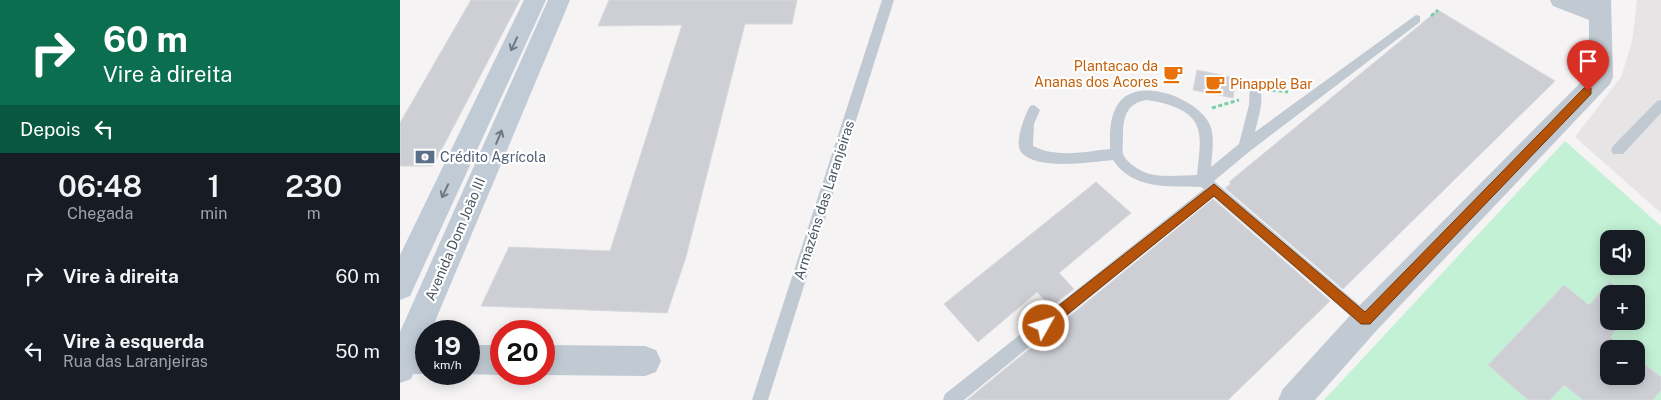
<!DOCTYPE html>
<html lang="pt">
<head>
<meta charset="utf-8">
<style>
	:root { --surface:#171b24; --page:#242831; --text:#f1f3f6; --muted:#9ea1a6 }
	body { margin:0; font-family:"Public Sans",sans-serif; background:var(--page); color:var(--text); height:100vh; display:flex; flex-direction:column; font-size:19px; white-space:nowrap }
	* { box-sizing:border-box; margin:0 }
	p { font-size:16px; color:var(--muted) }
	.icon { flex:none; width:28px; height:28px; fill:none; stroke:currentColor; stroke-width:2; stroke-linecap:round; stroke-linejoin:round }
	.map { position:relative; flex:1; overflow:hidden }
	.panel { display:flex; flex-direction:column; background:var(--surface); width:400px }
	.panel>* { flex:none }
	.top-card { background:#0b6e4f; color:#fff; overflow:hidden }
	.controls { position:absolute; left:1200px; top:230px; display:grid; gap:10px }
	.controls a { display:grid; place-items:center; width:45px; height:45px; border-radius:10px; background:var(--surface); box-shadow:0 2px 12px #0003; font-size:25px }
	.speed { position:absolute; left:15px; top:320px; display:flex; gap:10px; font-size:25px; font-weight:700; text-align:center }
	.speed>* { display:grid; place-content:center; width:65px; height:65px; border-radius:50%; background:var(--surface); box-shadow:0 2px 12px #0003; line-height:1 }
	.speed small { font-size:12px; font-weight:400 }
	.speed .limit { border:8px solid #d22; background:#fff; color:#111 }
	.pin { position:absolute; display:grid; place-items:center; width:42px; height:42px; color:#fff; margin:-51px -21px; border-radius:50% 50% 50% 0; rotate:-45deg; box-shadow:0 0 5px #0007 }
	.pin .icon { rotate:45deg }
	.me { position:absolute; width:55px; margin:-28px; rotate:51deg; stroke-linejoin:round; filter:drop-shadow(0 0 4px #0008) }
	.turn { display:flex; align-items:center; gap:18px; height:105px; padding:0 20px; font-size:22px }
	.turn .icon { width:65px; height:65px; stroke-width:2.5 }
	.turn b { display:block; font-size:35px; line-height:42px }
	.then { display:flex; align-items:center; height:48px; padding:0 20px; background:#0003; gap:10px; font-size:19px }
	.eta { display:flex; justify-content:space-evenly; align-items:center; height:85px; text-align:center }
	.eta b { font-size:30px; font-weight:600; line-height:35px }
	ul { padding:0; list-style:none }
	li { display:flex; align-items:center; gap:15px; height:75px; padding:0 20px }
	li div { flex:1 }
	li b { display:block; font-size:19px }
	li em { font-style:normal }
	main { display:flex; flex:1; min-height:0 }
	.map>svg:first-child { display:block }
	.education { fill:#e6e4e5 }
	.green { fill:#c3f1d5; fill-rule:evenodd }
	.building { fill:#cdcfd5; stroke:#d7d9de }
	.lines { fill:none; stroke-linecap:round; stroke-linejoin:round }
	.path { stroke:#7ad0a6; stroke-width:3; stroke-dasharray:4 2.5; stroke-linecap:butt }
	.service { fill:#c1cad2; fill-rule:evenodd }
	.minor { fill:#c1cad2; fill-rule:evenodd }
	.secondary { fill:#c1cbd6; fill-rule:evenodd }
	.oneway { stroke:#6e7984 }
	.route { fill:#b45309; stroke:#753606 }
	.labels { text-anchor:middle; stroke-width:4.5; stroke-linejoin:round; paint-order:stroke }
	.food-label { font-size:14px; fill:#c56008; stroke:#fff; text-anchor:end }
	.service-label { font-size:14px; fill:#4e5e75; stroke:#fff; text-anchor:start }
	.street-label { font-size:14px; fill:#4a5661; stroke:#fff }
</style>
</head>
<body>
<main>
<section class="panel">
<div class="top-card">
<div class="turn"><svg class="icon" aria-label="right" viewBox="0 0 24 24"><path d="M7 20v-9h11M14 6l5 5-5 5"/></svg><div><b>60 m</b>Vire à direita</div></div>
<div class="then">Depois<svg class="icon" aria-label="left" viewBox="0 0 24 24"><path d="M17 20v-9H6M10 6l-5 5 5 5"/></svg></div>
</div>
<div class="eta">
<div><b>06:48</b><p>Chegada</p></div>
<div><b>1</b><p>min</p></div>
<div><b>230</b><p>m</p></div>
</div>
<ul>
<li><svg class="icon" aria-label="right" viewBox="0 0 24 24"><path d="M7 20v-9h11M14 6l5 5-5 5"/></svg><div><b>Vire à direita</b></div><em>60 m</em></li>
<li><svg class="icon" aria-label="left" viewBox="0 0 24 24"><path d="M17 20v-9H6M10 6l-5 5 5 5"/></svg><div><b>Vire à esquerda</b><p>Rua das Laranjeiras</p></div><em>50 m</em></li>
</ul>
</section>
<div class="map">
<svg width="1261" height="400" viewBox="0 0 1261 400">
	<rect width="100%" height="100%" fill="#f5f3f3"/>
	<!-- education -->
	<path class="education" d="M1237,0h24v213l-86,-76 46,-60 11,-35z"/>
	<!-- green -->
	<path class="green" d="M1165,141l96,85v174h-337zM1209,239h27v27h-27zM1209,294h27v27h-27zM1209,349h27v27h-27z"/>
	<!-- building -->
	<path class="building" d="M71,0h49l-87,166h-33v-43z
		M209,0h188l-5,24h-47l-59,233 -19,56 -186,-7 28,-59 101,4 72,-226 -84,1z
		M1038,10l117,71 -212,208 -118,-101 6,-4 -2,-2z
		M797,70l39,8 -3,20 -40,-8z
		M696,182l35,31 -72,60 15,16 -23,18 -14,-15 -59,50 -34,-38z
		M813,199l117,102 -102,99h-261z
		M1210,282l15,12h-16v27h15l-14,16 15,12h-16v27h27v-18l25,19v13l-8,10h-70l-19,-15 -14,15h-22l-40,-35 76,-80 25,20z"/>
	<g class="lines">
		<!-- path -->
		<path class="path" d="M1031,16l7,-6
			M872,90l16,2
			M812,108l27,-8"/>
		<!-- service -->
		<path class="service" d="M482,0h12l-126,400h-16z
			M1016,15l4,1v6l-170,129 -36,30 157,134 3,5 -3,5 -5,2 -5,-2 -148,-128 -249,203h-21l2,-6 259,-205 -3,-2c-33,-1 -68,3 -88,-27 -22,2 -77,11 -92,-8 -7,-9 4,-37 9,-46l4,-1 6,5 -6,14 -1,22c24,12 50,6 77,3 0,-15 -1,-31 8,-45 19,-29 80,-6 92,21 5,12 2,29 1,42l28,-23 10,-39 1,-21h8c8,14 0,33 -3,48zM746,100c17,2 47,9 52,29 4,14 0,32 -1,46 -17,0 -42,4 -57,-5 -7,-4 -14,-9 -17,-16 -1,-4 0,-11 0,-16 0,-19 2,-34 23,-38z
			M1261,100v13l-38,41h-10l-2,-4 2,-4 44,-45z"/>
		<!-- minor -->
		<path class="minor" d="M1150,0h61l2,77 -3,7 -233,246 -62,70h-37l5,-11 72,-79 234,-236v-54l-36,-14z
			M0,344h26l1,30h-27z
			M69,345h32v29h4l-4,1 -36,-1h4z
			M144,345l101,1 11,4 5,11 -5,11 -11,4 -101,-1 -4,-1h4z"/>
		<!-- secondary -->
		<path class="secondary" d="M124,0h22l-136,296 -10,4v-45z
			M148,0h22l-139,331h-5v12l-15,36 -11,4v-51z"/>
	</g>
	<!-- one-way arrows -->
	<defs><path id="oneway-shaft" d="M-6 0H5M1.5-3L5.5 0L1.5 3" fill="none" stroke-width="1.6" stroke-linecap="round" stroke-linejoin="round" transform="scale(1.25)"/></defs>
	<g class="oneway">
		<use href="#oneway-shaft" transform="translate(114 44) rotate(115)"/>
		<use href="#oneway-shaft" transform="translate(99 137) rotate(-67)"/>
		<use href="#oneway-shaft" transform="translate(45 191) rotate(115)"/>
	</g>
	<!-- route -->
	<path class="route" d="M1188,87l3,1v6l-221,230h-9l-147,-128 -166,134 -4,1 -5,-1 -2,-4 2,-5 175,-137 151,128 219,-224z"/>
	<!-- icons -->
	<defs>
		<symbol id="cafe-bare" viewBox="-9 -9 18 18"><path d="M-5.5-4.5H6V0H3Q3 3.5 0 3.5H-2.5Q-5.5 3.5-5.5 0ZM3-3.2v2h1.7v-2ZM-6 4.5H4V6H-6Z" fill="#e8710a" stroke="#fff" stroke-width="2.5" paint-order="stroke"/></symbol>
		<symbol id="bank-bare" viewBox="-9 -9 18 18"><path d="M-6-4H6V4H-6ZM0-2.3a2.3 2.3 0 1 0 0 4.6a2.3 2.3 0 1 0 0-4.6Z" fill="#5c6f8a" stroke="#fff" stroke-width="2.5" paint-order="stroke"/></symbol>
	</defs>
	<g fill-rule="evenodd">
		<use href="#cafe-bare" x="759" y="60" width="28" height="28"/>
		<use href="#cafe-bare" x="801" y="70" width="28" height="28"/>
		<use href="#bank-bare" x="11" y="143" width="28" height="28"/>
	</g>
	<g class="labels">
		<!-- food labels -->
		<g class="food-label">
			<text x="758" y="71">Plantacao da<tspan x="758" dy="16">Ananas dos Acores</tspan></text>
			<text x="830" y="89" text-anchor="start">Pinapple Bar</text>
		</g>
		<!-- service labels -->
		<g class="service-label">
			<text x="40" y="162">Crédito Agrícola</text>
		</g>
		<!-- street labels -->
		<g class="street-label">
			<text transform="translate(424 200) rotate(-72)" y="5">Armazéns das Laranjeiras</text>
			<text transform="translate(55 239) rotate(-67)" y="5">Avenida Dom João III</text>
		</g>
	</g>
</svg>
<div class="controls">
<a><svg class="icon" aria-label="sound" viewBox="0 0 24 24"><path d="M4 9h4l5-4v14l-5-4H4zM17 9q2 3 0 6"/></svg></a>
<a>+</a>
<a>−</a>
</div>
<div class="speed"><div>19<small>km/h</small></div><div class="limit">20</div></div>
<div class="pin" style="left:1188px;top:91px;background:#d93025"><svg class="icon" aria-label="arrive" viewBox="0 0 24 24"><path d="M6 21V4h12l-3 4 3 4H6"/></svg></div>
<svg class="me" style="left:644px;top:326px" viewBox="-20 -20 40 40"><circle r="17" fill="#b45309" stroke="#fff" stroke-width="3"/><path d="M0-11L8 9 0 5-8 9z" fill="#fff"/></svg>
</div>
</main>
</body>
</html>
